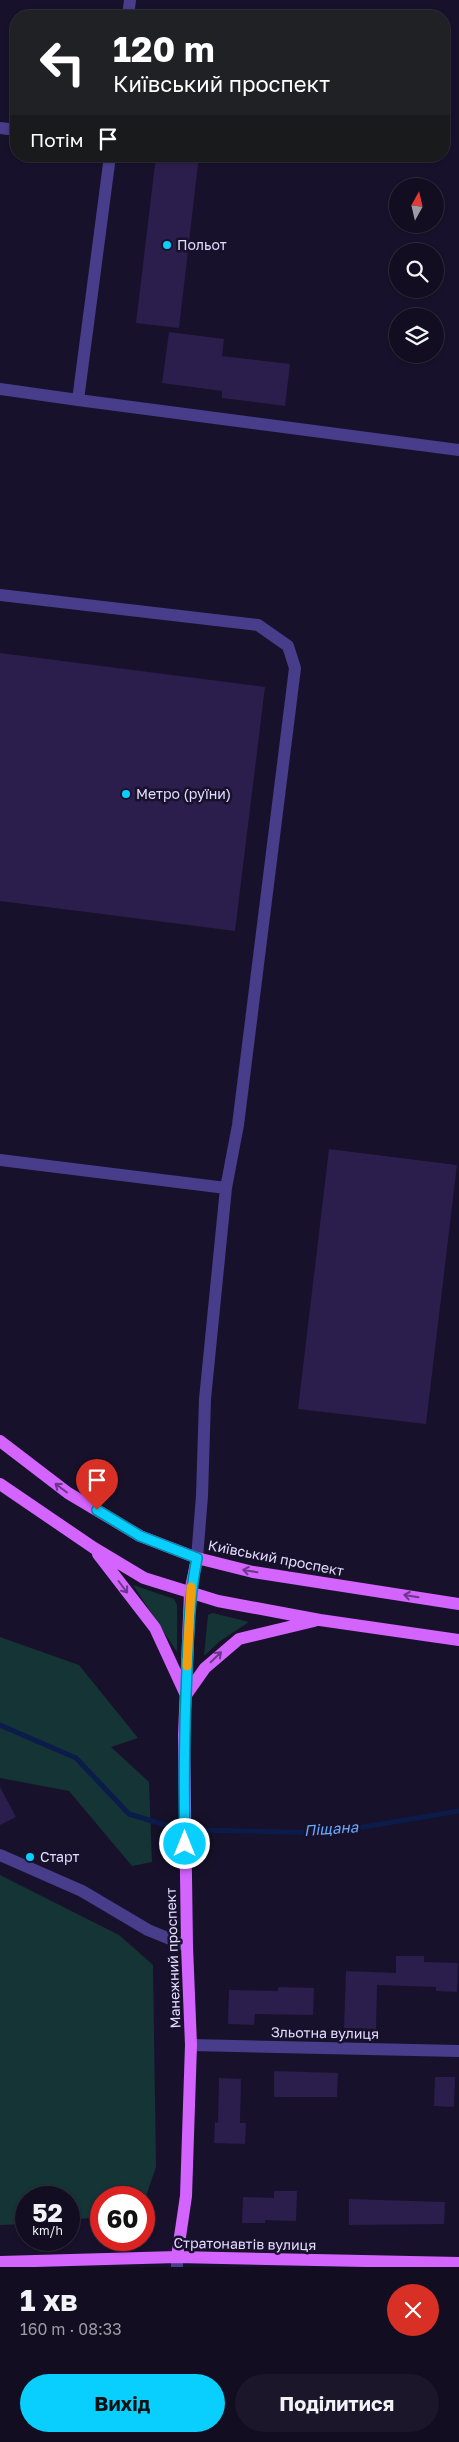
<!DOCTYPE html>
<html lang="uk">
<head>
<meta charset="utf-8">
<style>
	:root { --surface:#120d20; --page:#1b1629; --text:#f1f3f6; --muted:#9c9ca5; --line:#312d3e; --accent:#09cffe }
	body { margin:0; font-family:"Golos Text",sans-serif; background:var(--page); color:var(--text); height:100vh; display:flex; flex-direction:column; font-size:19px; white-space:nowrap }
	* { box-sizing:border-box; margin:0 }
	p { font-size:16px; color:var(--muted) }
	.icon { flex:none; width:28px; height:28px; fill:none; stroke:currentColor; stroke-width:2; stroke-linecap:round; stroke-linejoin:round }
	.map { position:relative; height:2267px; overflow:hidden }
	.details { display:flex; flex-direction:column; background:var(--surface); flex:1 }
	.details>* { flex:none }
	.hud { position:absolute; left:10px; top:10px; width:440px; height:152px; border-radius:20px; box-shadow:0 1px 4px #0004,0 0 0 1px var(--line); background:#202124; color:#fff; overflow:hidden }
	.needle { width:32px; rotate:8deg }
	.fabs { position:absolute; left:389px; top:178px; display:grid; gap:10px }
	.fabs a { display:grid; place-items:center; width:55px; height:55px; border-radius:50%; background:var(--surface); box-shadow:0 1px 4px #0004,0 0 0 1px var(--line); font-size:25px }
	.speed { position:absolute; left:15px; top:2186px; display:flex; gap:10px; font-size:25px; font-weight:700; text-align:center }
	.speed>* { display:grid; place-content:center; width:65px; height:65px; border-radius:50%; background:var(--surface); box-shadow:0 1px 4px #0004,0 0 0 1px var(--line); line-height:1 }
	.speed small { font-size:12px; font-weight:400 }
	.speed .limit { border:8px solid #d22; background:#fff; color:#111 }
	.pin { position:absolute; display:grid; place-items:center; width:42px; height:42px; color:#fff; margin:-51px -21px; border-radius:50% 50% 50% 0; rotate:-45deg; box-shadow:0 0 5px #0007 }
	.pin .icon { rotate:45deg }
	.me { position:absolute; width:55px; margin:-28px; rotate:0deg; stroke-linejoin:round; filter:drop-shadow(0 0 4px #0008) }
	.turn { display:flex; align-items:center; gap:18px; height:105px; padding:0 20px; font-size:22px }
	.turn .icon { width:65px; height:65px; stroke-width:2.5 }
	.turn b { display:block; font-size:35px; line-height:42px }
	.then { display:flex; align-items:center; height:48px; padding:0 20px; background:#0003; gap:10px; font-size:19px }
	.round { display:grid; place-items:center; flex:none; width:52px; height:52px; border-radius:26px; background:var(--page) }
	.headline { display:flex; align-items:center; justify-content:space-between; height:85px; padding:0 20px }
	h1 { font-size:30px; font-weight:700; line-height:38px }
	.button { display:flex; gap:10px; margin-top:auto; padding:10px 20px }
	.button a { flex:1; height:58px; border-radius:30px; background:var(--accent); color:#111; font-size:20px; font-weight:700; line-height:58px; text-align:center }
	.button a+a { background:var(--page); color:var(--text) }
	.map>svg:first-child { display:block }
	.green { fill:#143435 }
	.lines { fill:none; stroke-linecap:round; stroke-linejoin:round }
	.stream { stroke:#0b1c4a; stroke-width:5 }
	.building { fill:#2b1d4c }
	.minor { stroke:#473d8a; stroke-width:12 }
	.major { stroke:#d364fe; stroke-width:12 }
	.oneway { stroke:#6c368a }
	.route-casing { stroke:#0687a5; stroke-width:12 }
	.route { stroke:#09cffe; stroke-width:9 }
	.slow { stroke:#f59e0b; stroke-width:9 }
	.poi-dot { fill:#09cffe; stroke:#18112b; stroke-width:2 }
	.labels { text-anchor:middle; stroke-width:5; stroke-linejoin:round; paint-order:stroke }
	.poi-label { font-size:14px; fill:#e3dcff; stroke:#18112b; text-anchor:start }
	.street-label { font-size:14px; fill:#e3dcff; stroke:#18112b }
	.water-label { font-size:15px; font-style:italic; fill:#6bacfe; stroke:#18112b }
</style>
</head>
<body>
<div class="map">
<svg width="459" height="2267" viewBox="0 0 459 2267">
	<rect width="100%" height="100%" fill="#18112b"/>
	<!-- green -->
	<path class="green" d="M133,1585l41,14 3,6v47z
		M213,1613l36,9 -29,19 -16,15 4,-41z
		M0,1637l79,28 59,73 -27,9 38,35 3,80 -20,4 -63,-75 -69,-13z
		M0,1875l119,60 34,30 3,202 -12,35v-4h-43v19l-32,3v-22h-43v26l-26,1z"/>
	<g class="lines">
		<!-- stream -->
		<path class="stream" d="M0,1725l76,33 53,56 43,13
			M201,1830l126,3 132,-22"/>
	</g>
	<!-- building -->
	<path class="building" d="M156,156h43l-20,172 -43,-5z
		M169,332l55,7 -2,17 68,8 -5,42 -63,-8v-7l-60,-8z
		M0,653l265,34 -30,244 -235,-30z
		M329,1149l128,16 -31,259 -128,-15z
		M0,1787l16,30 -16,8z
		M396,1956h28v6l34,1 -1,29 -21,-1v-4l-59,-2 -1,44 -32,-1 2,-57 50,2z
		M278,1987l36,1 -1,27 -58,-1 -1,11 -26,-1 1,-34 49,1z
		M274,2071l64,2 -1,24h-63z
		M435,2077h20l-1,30 -20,-1z
		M219,2078l22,1 -1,44h6l-1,21 -31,-1 1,-21 3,1z
		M274,2191h23l-1,30 -31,-1v3h-23l1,-26 31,1z
		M349,2199l96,3 -1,22 -95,1z"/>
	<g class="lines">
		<!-- minor -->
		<path class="minor" d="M128,16l2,-16
			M0,128l16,2
			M0,389l78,11 32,-244
			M78,400l381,50
			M0,595l258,30 30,21 7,22 -57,457 -12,63
			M0,1160l226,28 -21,211 -3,97 -5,62
			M0,1855l82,36 66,39 39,16
			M191,2045l268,6
			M177,2267v-10"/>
		<!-- major -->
		<path class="major" d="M0,1441l68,52 72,43 57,22 56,14 206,32
			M0,1484l94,64 50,30 74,23 102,19 139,20
			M98,1554l57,74 30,65
			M186,1695l19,-27 34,-29 75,-18
			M177,2257l9,-61 5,-151 -4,-99 -3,-211 6,-142 7,-35
			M0,2262l177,-5 282,6"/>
	</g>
	<!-- one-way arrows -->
	<defs><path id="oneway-shaft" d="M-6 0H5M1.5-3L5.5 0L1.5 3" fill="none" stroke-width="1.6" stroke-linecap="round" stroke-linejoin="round" transform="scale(1.25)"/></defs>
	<g class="oneway">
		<use href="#oneway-shaft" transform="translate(61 1488) rotate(-143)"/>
		<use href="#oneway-shaft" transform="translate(250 1571) rotate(-170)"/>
		<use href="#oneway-shaft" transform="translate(123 1587) rotate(53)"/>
		<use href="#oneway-shaft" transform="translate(411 1596) rotate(-171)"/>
		<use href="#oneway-shaft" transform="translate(216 1657) rotate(-44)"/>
	</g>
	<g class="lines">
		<defs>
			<path id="route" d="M97,1510l43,26 57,22c-9,46 -9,91 -11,137 -2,50 -2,100 -1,149"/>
		</defs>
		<!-- route casing -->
		<use href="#route" class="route-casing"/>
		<!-- route -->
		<use href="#route" class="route"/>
		<!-- slow -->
		<path class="slow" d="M187,1666l4,-79"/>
	</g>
	<!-- markers -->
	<g class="poi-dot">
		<circle cx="167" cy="245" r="5"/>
		<circle cx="126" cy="794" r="5"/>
		<circle cx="30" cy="1857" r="5"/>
	</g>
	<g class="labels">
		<!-- poi labels -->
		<g class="poi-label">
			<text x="177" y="250">Польот</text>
			<text x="136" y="799">Метро (руїни)</text>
			<text x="40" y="1862">Старт</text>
		</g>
		<!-- street labels -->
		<g class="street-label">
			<text transform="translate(276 1558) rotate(11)" y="5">Київський проспект</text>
			<text transform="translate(173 1958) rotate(-92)" y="5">Манежний проспект</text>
			<text transform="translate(325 2033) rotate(1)" y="5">Зльотна вулиця</text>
			<text transform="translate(245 2244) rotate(1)" y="5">Стратонавтів вулиця</text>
		</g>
		<!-- water labels -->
		<g class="water-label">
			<text transform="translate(331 1829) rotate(-4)" y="5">Піщана</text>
		</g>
	</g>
</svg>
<div class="fabs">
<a><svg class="needle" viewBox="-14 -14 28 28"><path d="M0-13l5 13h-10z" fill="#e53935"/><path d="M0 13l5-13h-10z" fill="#9c9ca5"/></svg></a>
<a><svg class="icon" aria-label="search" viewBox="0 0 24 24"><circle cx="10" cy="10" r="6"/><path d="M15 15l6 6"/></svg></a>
<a><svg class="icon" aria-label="layers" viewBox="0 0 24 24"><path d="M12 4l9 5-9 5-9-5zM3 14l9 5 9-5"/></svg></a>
</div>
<div class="speed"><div>52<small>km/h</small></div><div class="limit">60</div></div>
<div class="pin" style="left:97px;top:1510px;background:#d93025"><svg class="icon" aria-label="arrive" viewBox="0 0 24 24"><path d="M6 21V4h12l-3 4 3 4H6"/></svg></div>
<svg class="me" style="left:185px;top:1844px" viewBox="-20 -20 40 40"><circle r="17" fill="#09cffe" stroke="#fff" stroke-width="3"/><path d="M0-11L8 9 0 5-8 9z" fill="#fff"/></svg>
<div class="hud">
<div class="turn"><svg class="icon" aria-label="left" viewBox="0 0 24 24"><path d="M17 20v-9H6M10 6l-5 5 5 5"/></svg><div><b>120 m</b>Київський проспект</div></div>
<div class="then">Потім<svg class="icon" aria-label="arrive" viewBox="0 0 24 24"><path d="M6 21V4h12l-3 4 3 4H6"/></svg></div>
</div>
</div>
<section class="details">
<div class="headline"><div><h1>1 хв</h1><p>160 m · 08:33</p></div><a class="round" style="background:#d93025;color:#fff"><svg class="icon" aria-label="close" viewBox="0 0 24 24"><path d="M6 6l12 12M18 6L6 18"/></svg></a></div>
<div class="button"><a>Вихід</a><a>Поділитися</a></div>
</section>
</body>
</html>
